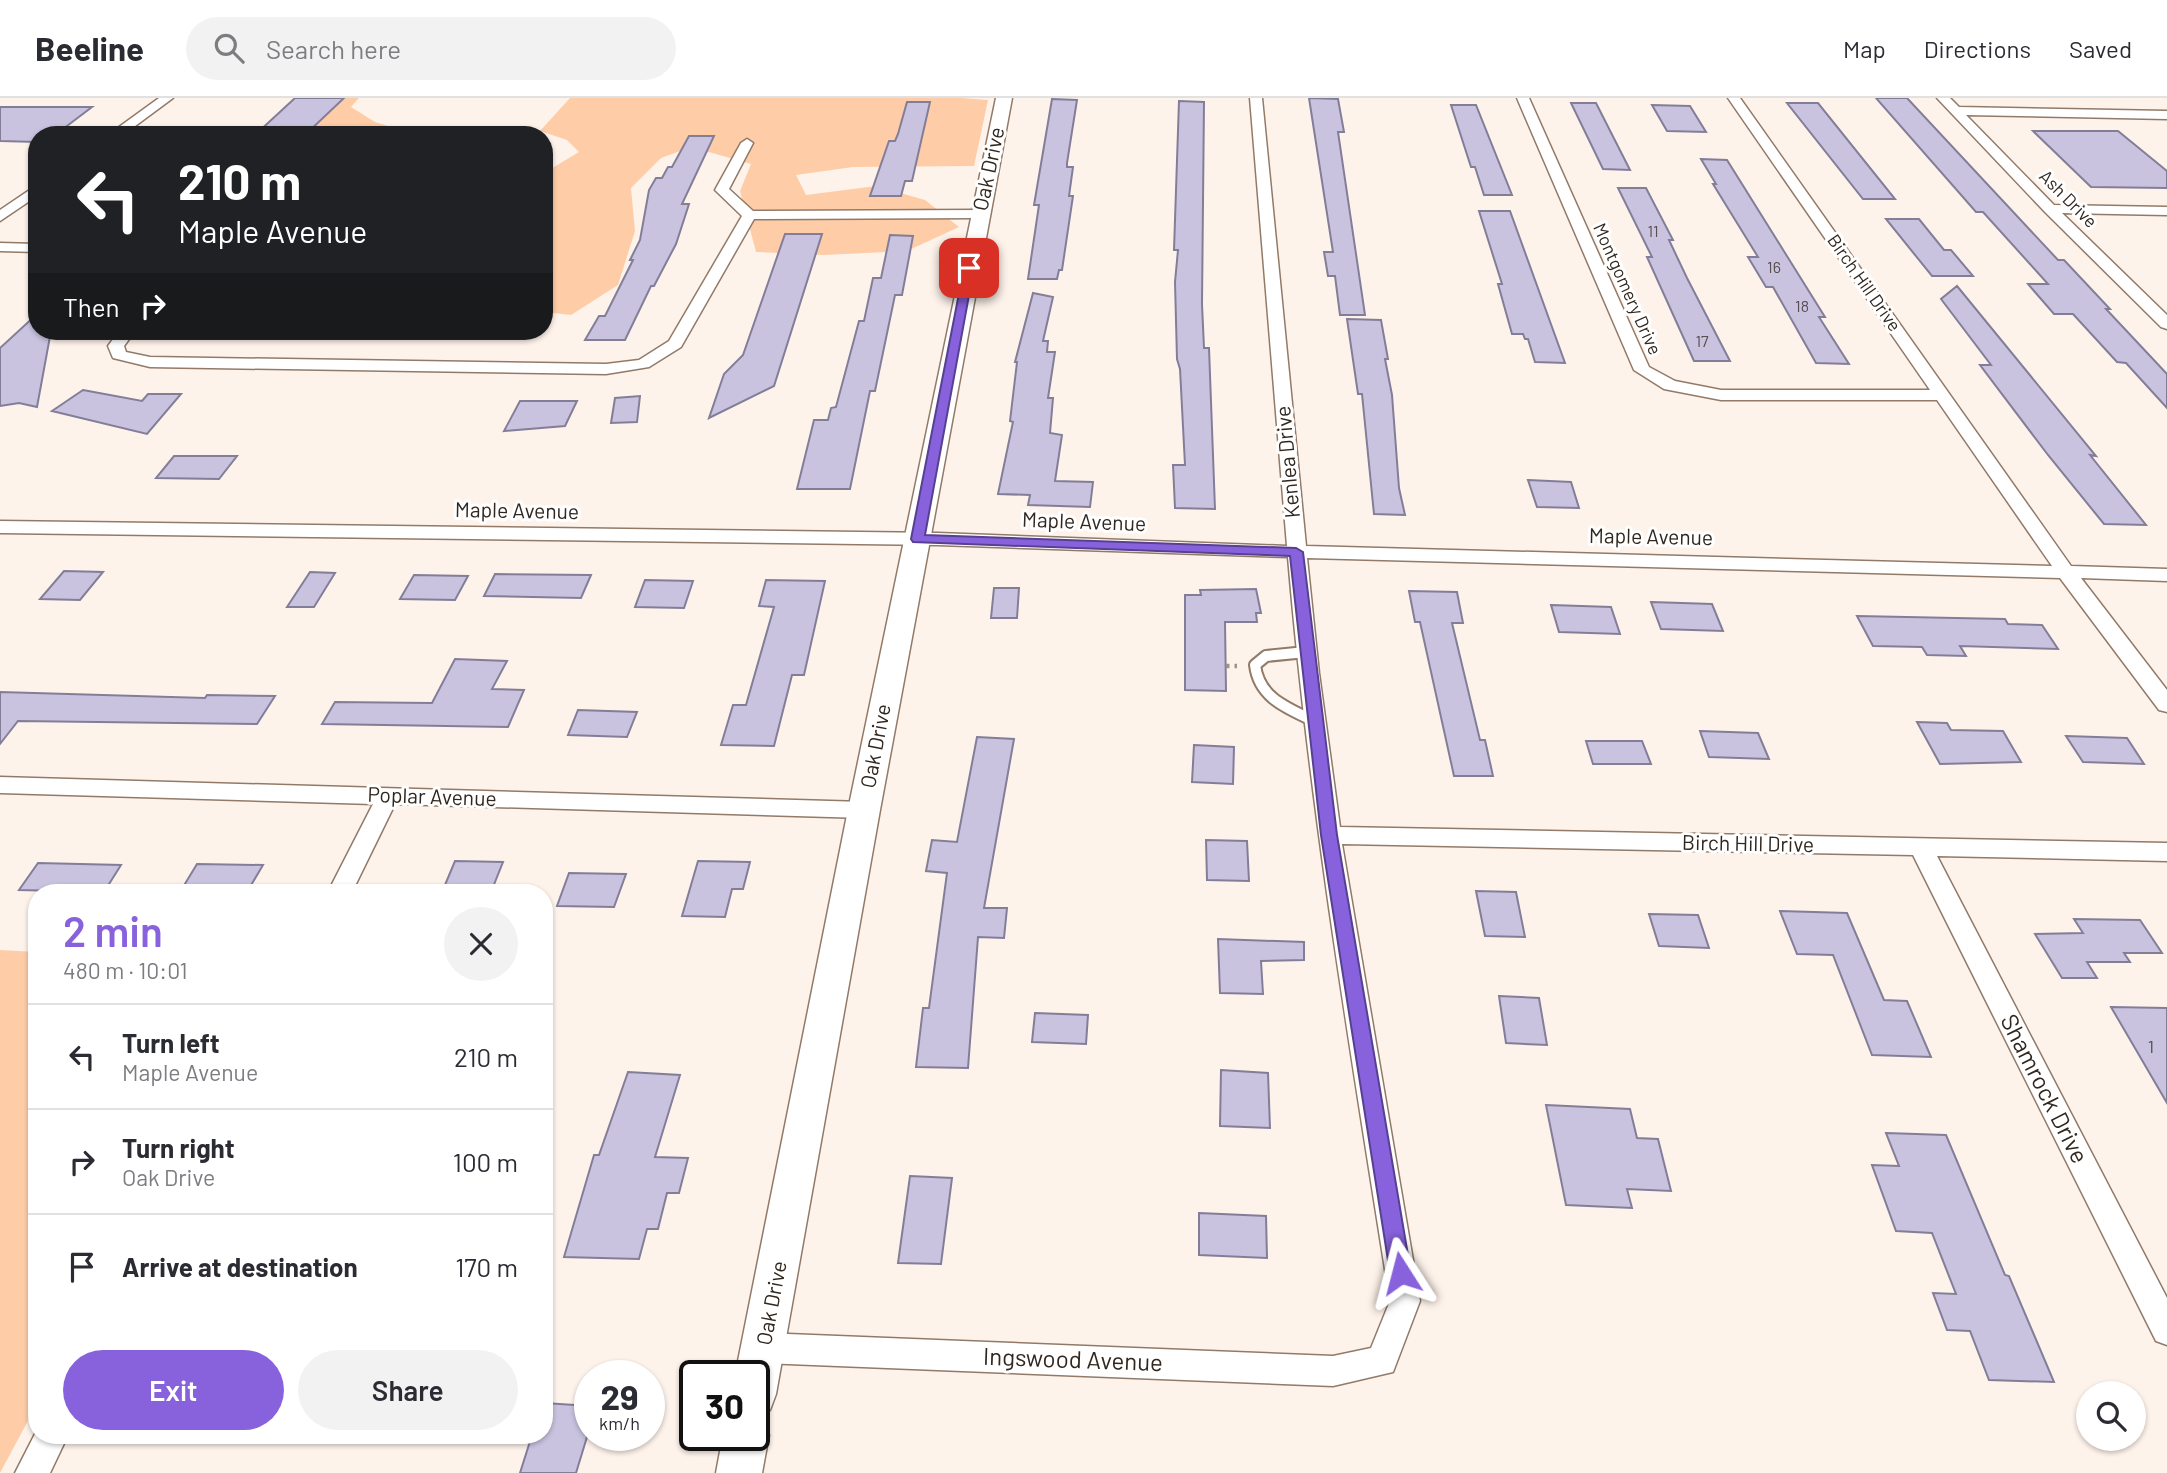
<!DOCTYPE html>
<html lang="en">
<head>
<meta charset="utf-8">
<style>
	:root { --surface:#fff; --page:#f2f2f3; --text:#2b2b33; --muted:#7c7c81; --line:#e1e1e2; --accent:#8862dd }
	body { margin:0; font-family:Barlow,sans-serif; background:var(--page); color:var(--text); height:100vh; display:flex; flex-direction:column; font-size:26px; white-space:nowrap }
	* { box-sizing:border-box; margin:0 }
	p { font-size:23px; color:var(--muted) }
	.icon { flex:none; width:38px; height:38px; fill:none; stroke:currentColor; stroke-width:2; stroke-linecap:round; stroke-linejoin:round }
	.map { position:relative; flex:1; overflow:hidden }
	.panel { position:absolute; left:28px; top:786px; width:525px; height:560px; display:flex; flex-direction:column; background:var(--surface); border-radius:28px; box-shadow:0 2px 5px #0004 }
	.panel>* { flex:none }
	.guide { position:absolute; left:28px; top:28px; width:525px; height:214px; border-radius:28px; box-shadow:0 2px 5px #0004; background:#202124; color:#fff; overflow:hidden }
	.fabs { position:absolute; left:2076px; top:1283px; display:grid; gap:14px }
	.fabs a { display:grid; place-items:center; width:70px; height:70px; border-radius:50%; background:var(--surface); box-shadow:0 2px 5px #0004; font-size:35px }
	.speed { position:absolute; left:574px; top:1262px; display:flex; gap:14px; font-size:35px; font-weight:700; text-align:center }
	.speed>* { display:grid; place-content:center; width:91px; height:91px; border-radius:50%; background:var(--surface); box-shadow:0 2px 5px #0004; line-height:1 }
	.speed small { font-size:18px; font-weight:400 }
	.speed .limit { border:4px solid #111; border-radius:10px; background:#fff; color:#111 }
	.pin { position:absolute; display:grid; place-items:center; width:60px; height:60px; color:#fff; margin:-30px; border-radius:14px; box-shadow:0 4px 10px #0006 }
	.me { position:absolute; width:77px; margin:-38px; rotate:351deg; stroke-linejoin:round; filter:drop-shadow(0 0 5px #0008) }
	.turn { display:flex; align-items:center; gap:24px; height:147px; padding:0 35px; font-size:32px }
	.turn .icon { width:91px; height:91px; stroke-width:2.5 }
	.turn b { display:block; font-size:49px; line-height:60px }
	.then { display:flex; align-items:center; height:66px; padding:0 35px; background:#0003; gap:14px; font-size:26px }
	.round { display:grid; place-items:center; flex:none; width:74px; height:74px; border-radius:37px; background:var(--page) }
	.summary { display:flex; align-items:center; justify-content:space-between; height:119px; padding:0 35px }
	h1 { font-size:42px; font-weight:600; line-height:52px; color:var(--accent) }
	.action { display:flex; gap:14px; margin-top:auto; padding:14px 35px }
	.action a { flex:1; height:80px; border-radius:42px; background:var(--accent); color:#fff; font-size:28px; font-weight:600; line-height:80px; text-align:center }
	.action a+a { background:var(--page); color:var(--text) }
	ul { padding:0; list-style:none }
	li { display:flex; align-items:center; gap:21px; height:105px; padding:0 35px; border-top:2px solid var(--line) }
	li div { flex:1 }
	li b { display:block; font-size:26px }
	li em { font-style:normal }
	header { display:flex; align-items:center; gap:42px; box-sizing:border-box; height:98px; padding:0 35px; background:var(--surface); border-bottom:2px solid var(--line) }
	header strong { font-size:33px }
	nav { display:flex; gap:38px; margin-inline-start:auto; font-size:24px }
	.search { width:490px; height:63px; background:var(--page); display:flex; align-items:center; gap:18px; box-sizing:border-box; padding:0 24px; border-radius:38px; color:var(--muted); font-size:26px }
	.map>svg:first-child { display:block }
	.green { fill:#fecda7 }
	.building { fill:#c9c3e0; stroke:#837e98; stroke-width:2 }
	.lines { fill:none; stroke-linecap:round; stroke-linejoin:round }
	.lane-casing { stroke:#927a68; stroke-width:14 }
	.street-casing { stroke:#927a68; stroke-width:3 }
	.secondary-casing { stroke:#927a68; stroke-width:3 }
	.path { stroke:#9d938b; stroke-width:4.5; stroke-dasharray:3.5 5; stroke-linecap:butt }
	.lane { stroke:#fff; stroke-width:10 }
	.street { fill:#fff; fill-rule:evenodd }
	.secondary { fill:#fff; fill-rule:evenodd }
	.route { fill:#8862dd; stroke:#584090; stroke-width:2 }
	.labels { text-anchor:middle; stroke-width:6; stroke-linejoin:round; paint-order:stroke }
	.far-number-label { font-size:16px; fill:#564e4f }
	.far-street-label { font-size:18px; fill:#30271f; stroke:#fff }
	.number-label { font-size:18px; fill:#564e4f }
	.street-label { font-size:21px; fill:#30271f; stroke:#fff }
	.near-street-label { font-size:24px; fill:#30271f; stroke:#fff }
</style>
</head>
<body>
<header>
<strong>Beeline</strong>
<div class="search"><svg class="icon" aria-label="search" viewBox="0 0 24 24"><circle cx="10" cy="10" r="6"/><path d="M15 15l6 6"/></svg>Search here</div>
<nav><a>Map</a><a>Directions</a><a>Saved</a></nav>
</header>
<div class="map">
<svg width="2167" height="1375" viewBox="0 0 2167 1375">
	<rect width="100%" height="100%" fill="#fef3eb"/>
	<!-- green -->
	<path class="green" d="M318,0h41l-8,9 24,15 42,13h-121z
		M570,0h392l26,2 -14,66 -121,1 -57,8 10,20 70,-9 49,14 34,27 -52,24 -83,4 -68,-3 -16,-61 11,-27 -60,-17 -30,11 -30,30 4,43 -17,54 -47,30 -27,-3v-139l35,-21 -12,-12 -27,-9z
		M0,852l37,2v452l-37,69z"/>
	<!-- building -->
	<path class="building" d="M295,0h49l-39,37h-50z
		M1309,0l29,1 6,33h-6l27,183h-25l-5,-39h-7l-4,-24h9z
		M1876,0h31l151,162h6l46,49h-4l61,65v34l-41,-45 -9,-1 -44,-48h-19l-26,-30h20l-65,-72h-7z
		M1052,1l25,1 -10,63v4h6l-4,29h4l-11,74h-3l-2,9h-29l11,-74h-5z
		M1179,3l25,1 -2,202 2,44h5l6,161 -40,-1 -2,-43h12l-5,-96 -3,-10 -2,-77 3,-32h-4z
		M907,4h23l-18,79h-7l-4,15h-31l19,-55h6l3,-7z
		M1571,5h25l34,67 -27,-1z
		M1787,5h31l77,96h-32z
		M1451,7h25l36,90h-28l-9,-28h-4z
		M1652,7l38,1 16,26 -39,-1z
		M0,9h92l-37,28h-18v7l-37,-1z
		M2033,33h85l49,40v17l-76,-1z
		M689,38h25l-32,68h7l-13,40 -22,42h-3l-26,54h-40l14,-24h6l28,-56h-3l10,-20 9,-50 7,-12h6l6,-11h4z
		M1701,61l26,1 98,157h-6l30,47 -33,-1 -43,-76h-7l-18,-30h10l-45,-73h3z
		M1618,90h28l27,52h-4l18,38 43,83h-36l-47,-104h5z
		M1479,113h31l55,152 -30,-1 -7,-23h-3l-2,-5h-11l-14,-50h4z
		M1886,121h33l25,31h7l22,26h-41z
		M785,136h37l-48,152 -65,32 15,-44 19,-19z
		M890,137l23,1 -11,59h-7l-20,96h-5l-20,98h-53l17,-69h14l3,-12 5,-1 23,-86h5l9,-43h8z
		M1957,188l139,170 -6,-1 56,70 -42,-1 -56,-69 -68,-90h11l-50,-66z
		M1033,195l20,4 -10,44h5l-1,11h8l-7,46h5l-3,35 12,2 -7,46 38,1 -3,25 -62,-2 2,-10 -32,-1 15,-72 -3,-1 7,-59h-2z
		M37,216v17h14l-14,76 -18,-4 -19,3v-58z
		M1347,221l34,1 7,39h-3l7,36 7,93 6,27 -31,-1 -12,-120h-4z
		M83,292l59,11 6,-7h33l-34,40 -95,-23z
		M640,298l-3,26 -26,1 4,-25z
		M520,303h57l-12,25 -61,5z
		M174,358h63l-18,23 -63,-1z
		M1528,382l43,2 8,26 -42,-1z
		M64,473l39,1 -23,28 -40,-1z
		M310,474l25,1 -21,34h-27z
		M495,476l96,1 -10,23 -97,-2z
		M414,477l54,1 -13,24 -55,-1z
		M645,482l48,1 -9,27 -49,-1z
		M766,482l59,1 -21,94h-12l-18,71 -53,-1 12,-40h13l28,-98 -15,-1z
		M994,490h25l-2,30h-26z
		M1256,491l5,24h-5l1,9h-32l1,69 -41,-1v-95h16l-1,-5z
		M1409,493l48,1 6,31h-11l28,117h5l8,36h-39l-34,-154h-5z
		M1651,504l61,2 11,27 -62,-2z
		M1551,507l60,2 9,27 -61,-2z
		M1857,518l148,3 3,5 34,1 16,24 -98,-3 6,10 -39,-1 -5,-8 -49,-1z
		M455,561l52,2 -15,28 32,1 -16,37 -186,-3 13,-22 97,1z
		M0,594l205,6 2,-3 68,1 -18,28 -239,-3 -18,23z
		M578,612l59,2 -10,25 -59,-2z
		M1917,624l30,1 4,7 52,1 18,31 -81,2z
		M1700,633l58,2 11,26 -60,-2z
		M2066,638l61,2 17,26 -61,-2z
		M977,639l37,2 -30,169h23l-3,30 -26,-1 -10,131 -52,-1 7,-59h6l18,-135 -21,-2 6,-31 25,2z
		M1586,643h56l9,23h-58z
		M1194,647l40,2 -1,37 -41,-2z
		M1206,742l41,1 2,40 -42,-1z
		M455,763l48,1 -12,30h-49z
		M698,763l52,1 -7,27h-11l-7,28 -43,-1z
		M38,765l83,2 -17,27 -85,-2z
		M197,766l66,1 -16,27h-67z
		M569,775l57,1 -12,33 -57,-1z
		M1476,793l40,1 9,45 -40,-1z
		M1780,813l67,2 37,87 23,1 24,56 -59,-2 -39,-100 -36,-1z
		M1649,816l49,1 11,33 -50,-2z
		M2074,821l66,1 22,33h-38l6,9h-43l10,16h-35l-27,-44 48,-1z
		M1218,841l86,3v18l-43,1 2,33 -43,-1z
		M1499,898l40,2 8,47 -41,-2z
		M2111,909l56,1v95z
		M1035,915l53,2 -2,29 -54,-2z
		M1221,972l47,3 2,55 -50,-2z
		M628,974l52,3 -25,82 33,1 -9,35h-12l-9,36h-11l-8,30 -75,-2 30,-102h5z
		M1546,1007l84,4 7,29 21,1 13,52 -44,-2 5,19 -66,-3z
		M1886,1035l60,2 59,140 4,1 45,106 -65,-2 -19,-49 -23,-1 -14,-37 23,1 -24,-61 -36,-2 -24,-66 27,1z
		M910,1078l42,2 -11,86 -43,-1z
		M1199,1115l67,3 1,42 -68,-3z
		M544,1305l46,3v21l-14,46h-56l12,-38h12z"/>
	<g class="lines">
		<defs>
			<path id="lane" d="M1306,554l-40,4 -11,9c4,33 32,43 59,56"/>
			<path id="street" d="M159,0h14l-50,37h-15z
				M1250,0h12l44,448 746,20 -115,-166h-216l-57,-11 -30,-19 -117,-272h12l120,269 26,14 46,9h209l-202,-292h12l331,468 96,3v12l-86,-3 86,112v22l-8,-2 -99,-132 -753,-20 12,115 21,154 827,16v18l-230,-5 230,442v47l-11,-4 -243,-486 -571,-11 78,457 -27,71 -60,14 -570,-23 -11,-4 -5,-11 5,-11 11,-4 570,23 38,-8 19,-47c-39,-247 -81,-494 -102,-744l-350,-12 -938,-12v-12l938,12 349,13z
				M1937,0h13l9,9 208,4v8l-201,-4 88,90 113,2v8l-105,-2 105,102v14l-6,-2 -116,-115z
				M747,41l6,4 -24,46 24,22 226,-1 7,4 -7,4 -225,1 -73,128 -32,20 -43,7 -456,-7 -37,-9 -5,-12 11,-15h16l-11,15 2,6 24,5 456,7 33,-4 30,-19 73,-125 -27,-26 26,-47z
				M37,87v11l-37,25v-11z
				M0,145l37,1v8l-37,-1z
				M0,679l864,25 8,2 4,6 -4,6 -8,2 -469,-14 -43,88h-24l45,-88 -373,-11z
				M37,1332v5h31l-18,38h-35z"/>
			<path id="secondary" d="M996,0h16l-132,712 -104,584 -6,16 -16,6 8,3 7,16 -7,38h-46l7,-38h31v-59h-19l113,-566z"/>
		</defs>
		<!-- lane casing -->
		<use href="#lane" class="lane-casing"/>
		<!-- street casing -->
		<use href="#street" class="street-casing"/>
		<!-- secondary casing -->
		<use href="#secondary" class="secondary-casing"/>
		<!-- path -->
		<path class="path" d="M1226,568h11"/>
		<!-- lane -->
		<use href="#lane" class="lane"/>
		<!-- street -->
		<use href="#street" class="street"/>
		<!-- secondary -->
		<use href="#secondary" class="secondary"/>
	</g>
	<!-- route -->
	<path class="route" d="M969,167l5,3 -49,267 371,13 7,4 34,283 74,438 -3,7 -7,3 -8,-3 -3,-7 -69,-438 -31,-279 -377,-14 -2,-3 53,-271z"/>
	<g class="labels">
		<!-- far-number labels -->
		<g class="far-number-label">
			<text x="1653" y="139">11</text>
			<text x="1774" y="175">16</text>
			<text x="1802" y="214">18</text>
			<text x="1702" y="249">17</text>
		</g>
		<!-- far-street labels -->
		<g class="far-street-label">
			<text transform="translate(2068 101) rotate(45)" y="6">Ash Drive</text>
			<text transform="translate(1864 185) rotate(55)" y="6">Birch Hill Drive</text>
			<text transform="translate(1627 191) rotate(66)" y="6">Montgomery Drive</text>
		</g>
		<!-- number labels -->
		<g class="number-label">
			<text x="2151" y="955">1</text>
		</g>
		<!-- street labels -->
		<g class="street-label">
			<text transform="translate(989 71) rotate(-78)" y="7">Oak Drive</text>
			<text transform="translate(1288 364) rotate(-95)" y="7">Kenlea Drive</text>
			<text transform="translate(517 413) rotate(1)" y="7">Maple Avenue</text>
			<text transform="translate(1084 424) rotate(2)" y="7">Maple Avenue</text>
			<text transform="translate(1651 439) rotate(1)" y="7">Maple Avenue</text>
			<text transform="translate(876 648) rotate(-79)" y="7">Oak Drive</text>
			<text transform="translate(432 699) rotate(2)" y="7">Poplar Avenue</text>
			<text transform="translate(1748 746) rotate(1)" y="7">Birch Hill Drive</text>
			<text transform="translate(772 1205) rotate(-79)" y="7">Oak Drive</text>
		</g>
		<!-- near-street labels -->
		<g class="near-street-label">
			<text transform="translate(2044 991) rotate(63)" y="8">Shamrock Drive</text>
			<text transform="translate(1073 1262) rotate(2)" y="8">Ingswood Avenue</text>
		</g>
	</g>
</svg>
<div class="fabs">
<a><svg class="icon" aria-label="search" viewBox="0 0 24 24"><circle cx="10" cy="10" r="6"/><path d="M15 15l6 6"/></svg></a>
</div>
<div class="speed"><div>29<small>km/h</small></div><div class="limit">30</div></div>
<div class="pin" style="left:969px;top:170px;background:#d93025"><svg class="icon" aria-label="arrive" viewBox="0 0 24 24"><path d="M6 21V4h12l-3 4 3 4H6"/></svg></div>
<svg class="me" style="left:1401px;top:1175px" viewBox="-20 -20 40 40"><path d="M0-17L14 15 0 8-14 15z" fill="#8862dd" stroke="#fff" stroke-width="4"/></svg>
<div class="guide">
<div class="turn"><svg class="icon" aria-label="left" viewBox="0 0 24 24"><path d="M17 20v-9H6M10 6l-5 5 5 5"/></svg><div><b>210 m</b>Maple Avenue</div></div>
<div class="then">Then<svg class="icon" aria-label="right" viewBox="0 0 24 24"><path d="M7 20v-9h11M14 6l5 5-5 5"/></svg></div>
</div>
<section class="panel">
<div class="summary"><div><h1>2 min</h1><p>480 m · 10:01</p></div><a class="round"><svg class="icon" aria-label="close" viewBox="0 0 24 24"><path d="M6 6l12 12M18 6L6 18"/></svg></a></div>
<ul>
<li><svg class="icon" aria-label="left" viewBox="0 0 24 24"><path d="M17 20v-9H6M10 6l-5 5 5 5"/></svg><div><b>Turn left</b><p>Maple Avenue</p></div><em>210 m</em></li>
<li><svg class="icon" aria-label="right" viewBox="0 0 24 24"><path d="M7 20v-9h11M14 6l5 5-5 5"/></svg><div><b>Turn right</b><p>Oak Drive</p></div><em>100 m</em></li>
<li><svg class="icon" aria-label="arrive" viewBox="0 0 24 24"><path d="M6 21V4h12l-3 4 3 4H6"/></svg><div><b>Arrive at destination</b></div><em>170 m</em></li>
</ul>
<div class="action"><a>Exit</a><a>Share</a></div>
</section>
</div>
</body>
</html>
